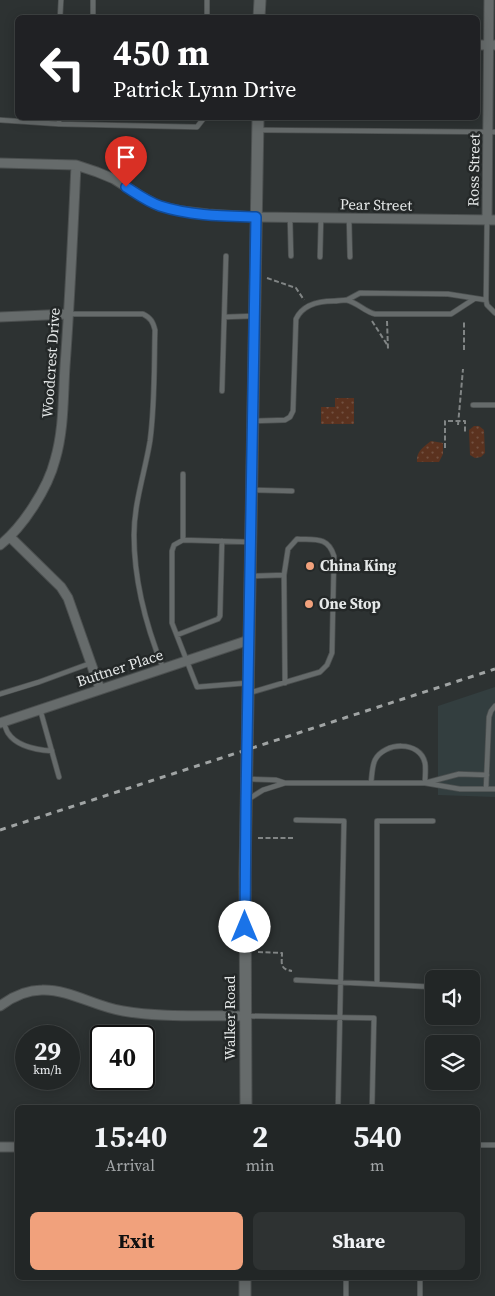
<!DOCTYPE html>
<html lang="en">
<head>
<meta charset="utf-8">
<style>
	:root { --surface:#222626; --page:#2e3232; --text:#f1f3f6; --muted:#a2a5a7; --line:#3f4343; --accent:#f1a17c }
	body { margin:0; font-family:"Source Serif 4",serif; background:var(--page); color:var(--text); height:100vh; display:flex; flex-direction:column; font-size:19px; white-space:nowrap }
	* { box-sizing:border-box; margin:0 }
	p { font-size:16px; color:var(--muted) }
	.icon { flex:none; width:28px; height:28px; fill:none; stroke:currentColor; stroke-width:2; stroke-linecap:round; stroke-linejoin:round }
	.map { position:relative; flex:1; overflow:hidden }
	.panel { position:absolute; left:15px; top:1105px; width:465px; height:175px; display:flex; flex-direction:column; background:var(--surface); border-radius:8px; box-shadow:0 2px 12px #0003,0 0 0 1px var(--line) }
	.panel>* { flex:none }
	.guide { position:absolute; left:15px; top:15px; width:465px; height:105px; border-radius:8px; box-shadow:0 2px 12px #0003,0 0 0 1px var(--line); background:#202124; color:#fff; overflow:hidden }
	.tools { position:absolute; left:425px; top:970px; display:grid; gap:10px }
	.tools a { display:grid; place-items:center; width:55px; height:55px; border-radius:8px; background:var(--surface); box-shadow:0 2px 12px #0003,0 0 0 1px var(--line); font-size:25px }
	.speed { position:absolute; left:15px; top:1025px; display:flex; gap:10px; font-size:25px; font-weight:700; text-align:center }
	.speed>* { display:grid; place-content:center; width:65px; height:65px; border-radius:50%; background:var(--surface); box-shadow:0 2px 12px #0003,0 0 0 1px var(--line); line-height:1 }
	.speed small { font-size:12px; font-weight:400 }
	.speed .limit { border:2px solid #111; border-radius:8px; background:#fff; color:#111 }
	.pin { position:absolute; display:grid; place-items:center; width:42px; height:42px; color:#fff; margin:-51px -21px; border-radius:50% 50% 50% 0; rotate:-45deg; box-shadow:0 0 5px #0007 }
	.pin .icon { rotate:45deg }
	.me { position:absolute; width:55px; margin:-28px; rotate:0deg; stroke-linejoin:round; filter:drop-shadow(0 0 4px #0008) }
	.turn { display:flex; align-items:center; gap:18px; height:105px; padding:0 15px; font-size:22px }
	.turn .icon { width:65px; height:65px; stroke-width:2.5 }
	.turn b { display:block; font-size:35px; line-height:42px }
	.eta { display:flex; justify-content:space-evenly; align-items:center; height:85px; text-align:center }
	.eta b { font-size:30px; font-weight:700; line-height:35px }
	.primary-button { display:flex; gap:10px; margin-top:auto; padding:10px 15px }
	.primary-button a { flex:1; height:58px; border-radius:8px; background:var(--accent); color:#111; font-size:20px; font-weight:700; line-height:58px; text-align:center }
	.primary-button a+a { background:var(--page); color:var(--text) }
	.map>svg:first-child { display:block }
	.built { fill:#333e3f }
	.park { fill:url(#park-dots) }
	.lines { fill:none; stroke-linecap:round; stroke-linejoin:round }
	.service-casing { stroke:#4c5050; stroke-width:6 }
	.minor-casing { stroke:#4c5050; stroke-width:11 }
	.tertiary-casing { stroke:#4c5050; stroke-width:13 }
	.path { stroke:#818585; stroke-width:2; stroke-dasharray:5 2.5; stroke-linecap:butt }
	.service { stroke:#666b6b; stroke-width:4.5 }
	.minor { stroke:#666b6b; stroke-width:9 }
	.tertiary { stroke:#666b6b; stroke-width:11 }
	.rail { stroke:#a0a4a4; stroke-width:3; stroke-dasharray:6 6; stroke-linecap:butt }
	.route-casing { stroke:#114b97; stroke-width:12 }
	.route { stroke:#1a73e8; stroke-width:9 }
	.poi-dot { fill:#f1a17c; stroke:#242828; stroke-width:2 }
	.labels { text-anchor:middle; stroke-width:5; stroke-linejoin:round; paint-order:stroke }
	.street-label { font-size:15px; fill:#e5e8e8; stroke:#242828 }
	.poi-label { font-size:15px; font-weight:bold; fill:#e5e8e8; stroke:#242828; text-anchor:start }
</style>
</head>
<body>
<div class="map">
<svg width="495" height="1296" viewBox="0 0 495 1296">
	<defs>
		<pattern id="park-dots" width="8" height="8" patternUnits="userSpaceOnUse" patternTransform="scale(1.25)"><rect width="8" height="8" fill="#5b321f"/><path d="M2 2h.1M6 6h.1" fill="none" stroke="#725040" stroke-width="1.8" stroke-linecap="round"/></pattern>
	</defs>
	<rect width="100%" height="100%" fill="#2d3232"/>
	<!-- built -->
	<path class="built" d="M495,687v110l-57,-2v-89z"/>
	<!-- park -->
	<path class="park" d="M335,398h19v26h-33v-17h14z
		M474,426h5l5,4 1,23 -4,4 -6,1 -5,-3 -1,-25z
		M431,441l12,2v11l-4,8h-22c-1,-10 6,-15 14,-21z"/>
	<g class="lines">
		<defs>
			<path id="service" d="M60,18l1,-18
				M93,18v-18
				M207,18v-18
				M59,118v6l138,3 7,-9
				M0,120l59,4
				M259,130l236,2
				M290,218l1,38
				M349,218l1,39
				M487,220l-1,80 1,5 8,8
				M320,257l1,-39
				M347,300l13,-7 88,1 38,6
				M70,314h73c8,4 10,8 12,16 -1,37 0,74 -5,111 -5,31 -16,62 -16,94 0,45 12,91 29,133
				M225,317l28,-1
				M222,391l4,-135
				M473,405h22
				M254,421l31,-1 5,-3 3,-6 3,-92c7,-15 23,-18 38,-18 4,0 8,-1 12,-1 11,2 19,12 29,14h76l23,-15
				M183,474v66l-9,5 -2,6v72l25,64 50,-4
				M253,490l39,1
				M183,540l66,2
				M284,575l1,108
				M177,635l41,-16 2,-3 2,-75
				M249,693l71,-21 7,-7 5,-12 2,-97c-6,-20 -19,-16 -37,-17l-9,10 -4,26 -33,1
				M0,694l39,-12 52,-19
				M40,709l19,68
				M3,722c2,3 3,8 5,11 9,14 29,17 44,18
				M487,775l-28,-1 -34,9 35,6h35
				M247,779l29,1 9,3h140c0,-7 1,-14 0,-20 -5,-23 -41,-21 -50,-3 -3,6 -3,15 -4,23
				M486,789l3,-72 2,-6 4,-5
				M247,800l16,-10 22,-7
				M296,820l48,1 -6,287
				M296,980l138,7
				M377,984v-163h56
				M247,1016l127,2 -2,90
				M478,1145h17
				M346,1296v-18
				M420,1296v-18"/>
			<path id="minor" d="M478,45h17
				M0,163l76,2 21,7 17,7 25,16 20,11 23,5 26,3 48,3 239,3
				M487,220l2,-220
				M0,317l69,-3
				M10,537l51,50 7,11 32,91
				M0,545c23,-18 48,-57 55,-85 9,-30 8,-63 10,-94 5,-67 8,-134 11,-201
				M0,723l249,-83
				M0,1006c12,-9 27,-16 42,-16 27,-1 54,17 81,21 40,7 82,4 122,5
				M0,1147h18"/>
			<path id="tertiary" d="M259,18l1,-18
				M246,1108l-1,-234 13,-756
				M245,1296v-18"/>
		</defs>
		<!-- service casing -->
		<use href="#service" class="service-casing"/>
		<!-- minor casing -->
		<use href="#minor" class="minor-casing"/>
		<!-- tertiary casing -->
		<use href="#tertiary" class="tertiary-casing"/>
		<!-- path -->
		<path class="path" d="M267,278l29,10 8,12
			M372,321l16,25
			M387,321l1,28
			M464,350v-29
			M458,425l5,-56
			M445,448v-27h20v13
			M258,838h36
			M258,952l24,1c0,10 -3,16 10,18"/>
		<!-- service -->
		<use href="#service" class="service"/>
		<!-- minor -->
		<use href="#minor" class="minor"/>
		<!-- tertiary -->
		<use href="#tertiary" class="tertiary"/>
		<!-- rail -->
		<path class="rail" d="M0,830l495,-161"/>
	</g>
	<g class="lines">
		<defs>
			<path id="route" d="M126,187c11,7 22,15 34,19 31,10 65,10 96,11l-10,584 -1,126"/>
		</defs>
		<!-- route casing -->
		<use href="#route" class="route-casing"/>
		<!-- route -->
		<use href="#route" class="route"/>
	</g>
	<!-- markers -->
	<g class="poi-dot">
		<circle cx="310" cy="566" r="5"/>
		<circle cx="309" cy="604" r="5"/>
	</g>
	<g class="labels">
		<!-- street labels -->
		<g class="street-label">
			<text transform="translate(474 170) rotate(-89)" y="5">Ross Street</text>
			<text transform="translate(376 205) rotate(1)" y="5">Pear Street</text>
			<text transform="translate(51 363) rotate(-86)" y="5">Woodcrest Drive</text>
			<text transform="translate(120 668) rotate(-18)" y="5">Buttner Place</text>
			<text transform="translate(230 1018) rotate(-90)" y="5">Walker Road</text>
		</g>
		<!-- poi labels -->
		<g class="poi-label">
			<text x="320" y="571">China King</text>
			<text x="319" y="609">One Stop</text>
		</g>
	</g>
</svg>
<div class="tools">
<a><svg class="icon" aria-label="sound" viewBox="0 0 24 24"><path d="M4 9h4l5-4v14l-5-4H4zM17 9q2 3 0 6"/></svg></a>
<a><svg class="icon" aria-label="layers" viewBox="0 0 24 24"><path d="M12 4l9 5-9 5-9-5zM3 14l9 5 9-5"/></svg></a>
</div>
<div class="speed"><div>29<small>km/h</small></div><div class="limit">40</div></div>
<div class="pin" style="left:126px;top:187px;background:#d93025"><svg class="icon" aria-label="arrive" viewBox="0 0 24 24"><path d="M6 21V4h12l-3 4 3 4H6"/></svg></div>
<svg class="me" style="left:245px;top:927px" viewBox="-20 -20 40 40"><circle r="19" fill="#fff"/><path d="M0-13L10 11 0 6-10 11z" fill="#1a73e8"/></svg>
<div class="guide">
<div class="turn"><svg class="icon" aria-label="left" viewBox="0 0 24 24"><path d="M17 20v-9H6M10 6l-5 5 5 5"/></svg><div><b>450 m</b>Patrick Lynn Drive</div></div>
</div>
<section class="panel">
<div class="eta">
<div><b>15:40</b><p>Arrival</p></div>
<div><b>2</b><p>min</p></div>
<div><b>540</b><p>m</p></div>
</div>
<div class="primary-button"><a>Exit</a><a>Share</a></div>
</section>
</div>
</body>
</html>
